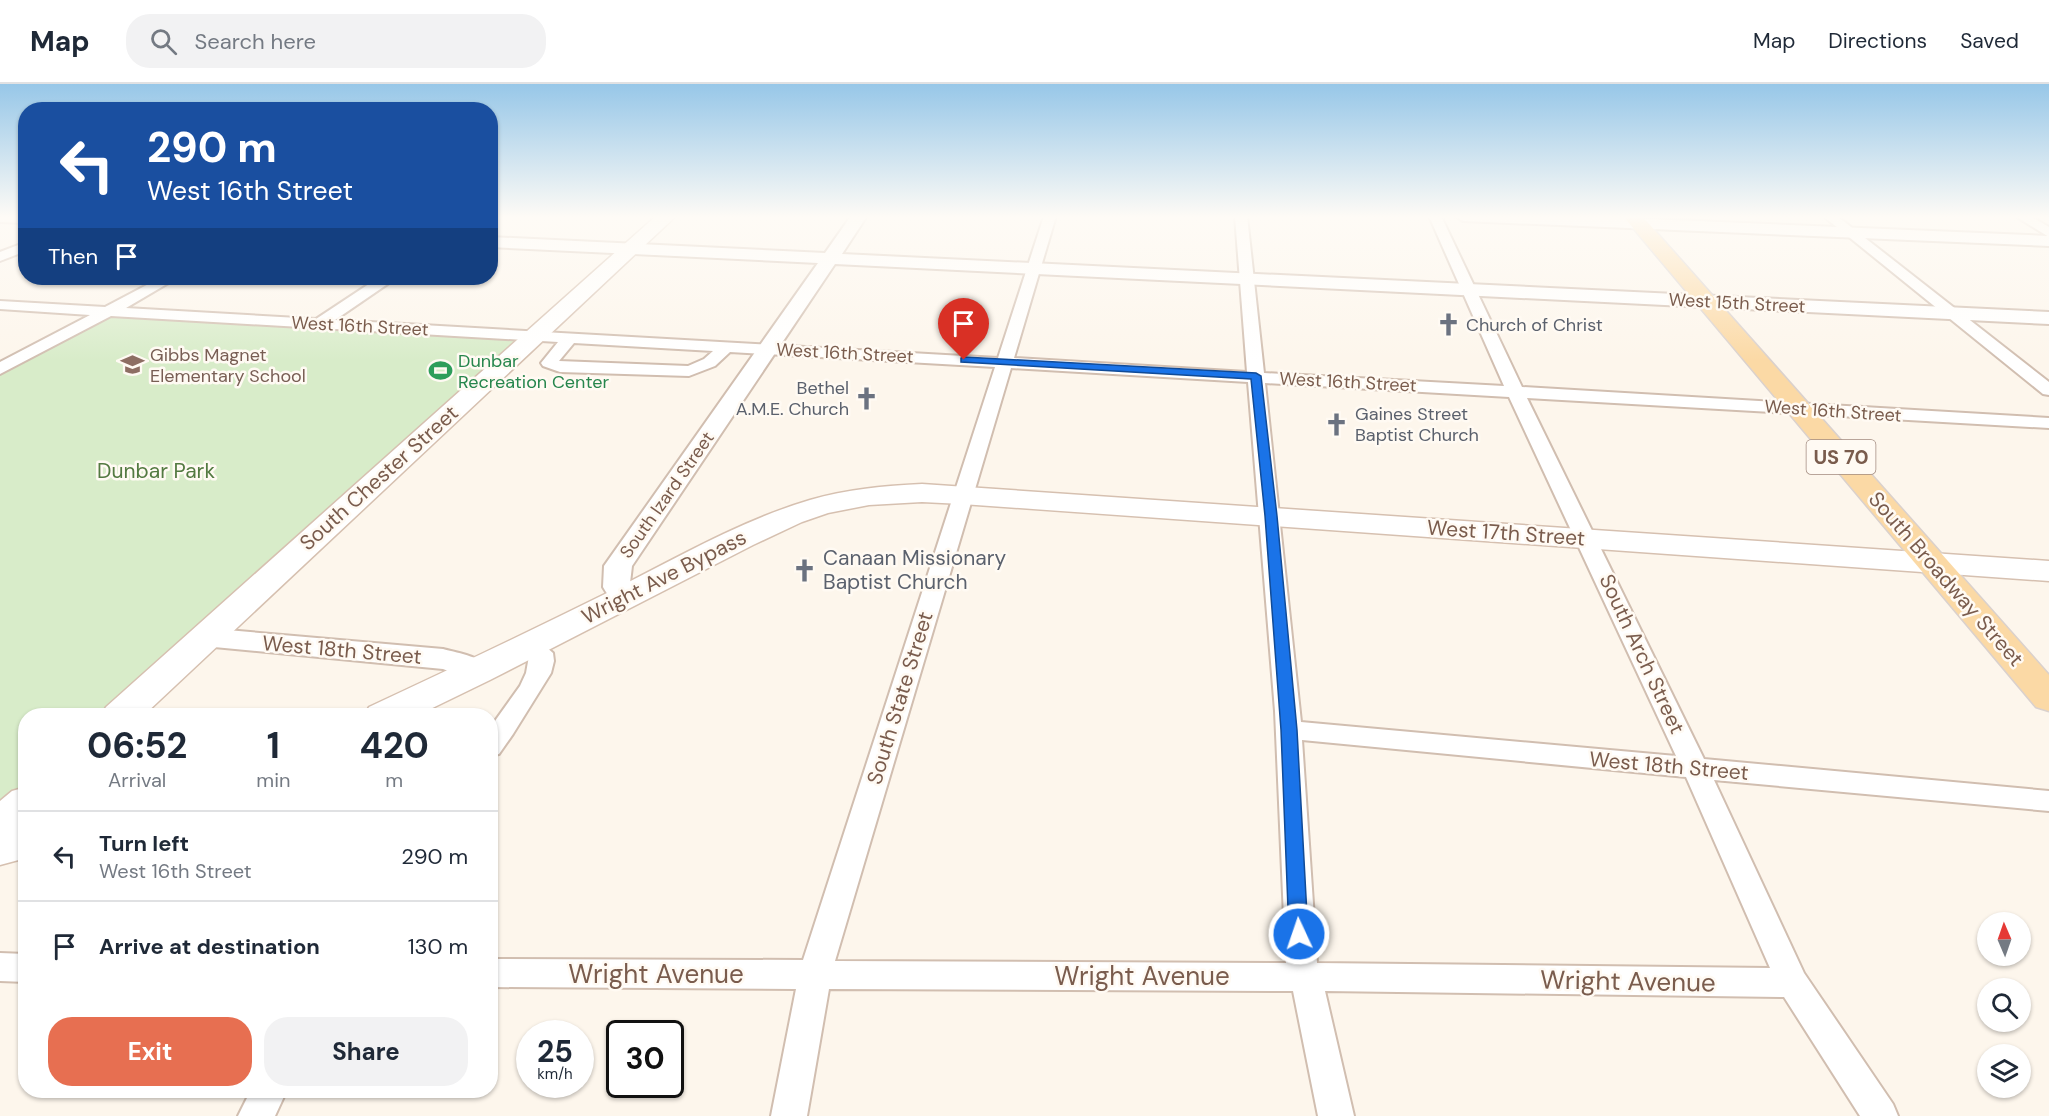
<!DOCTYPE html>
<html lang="en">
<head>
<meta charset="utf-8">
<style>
	:root { --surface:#fff; --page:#f2f2f3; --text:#1f2937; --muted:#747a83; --line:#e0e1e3; --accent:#e76f51 }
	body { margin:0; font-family:"DM Sans",sans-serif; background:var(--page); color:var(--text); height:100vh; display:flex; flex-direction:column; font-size:22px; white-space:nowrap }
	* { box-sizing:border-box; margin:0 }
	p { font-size:20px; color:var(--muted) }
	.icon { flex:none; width:33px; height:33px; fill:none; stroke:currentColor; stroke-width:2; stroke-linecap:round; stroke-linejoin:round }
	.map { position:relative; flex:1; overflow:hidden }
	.panel { position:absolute; left:18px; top:624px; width:480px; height:390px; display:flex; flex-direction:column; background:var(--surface); border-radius:24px; box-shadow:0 2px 4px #0004 }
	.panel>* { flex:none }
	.guide { position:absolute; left:18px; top:18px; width:480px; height:183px; border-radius:24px; box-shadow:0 2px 4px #0004; background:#1a4fa0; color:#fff; overflow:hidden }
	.needle { width:39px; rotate:358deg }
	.buttons { position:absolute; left:1977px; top:828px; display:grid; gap:12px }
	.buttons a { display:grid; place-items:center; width:54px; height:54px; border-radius:50%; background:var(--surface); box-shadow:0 2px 4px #0004; font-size:30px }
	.speed { position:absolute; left:516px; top:936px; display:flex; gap:12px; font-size:30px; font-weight:700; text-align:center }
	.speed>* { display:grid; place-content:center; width:78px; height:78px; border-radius:50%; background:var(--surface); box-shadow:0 2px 4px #0004; line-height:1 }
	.speed small { font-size:15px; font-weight:400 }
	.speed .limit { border:3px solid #111; border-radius:9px; background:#fff; color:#111 }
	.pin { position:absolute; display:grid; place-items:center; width:51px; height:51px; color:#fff; margin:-62px -26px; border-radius:50% 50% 50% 0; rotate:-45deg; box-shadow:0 0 6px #0007 }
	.pin .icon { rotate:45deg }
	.me { position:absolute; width:66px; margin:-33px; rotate:357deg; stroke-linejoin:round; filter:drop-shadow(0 0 4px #0008) }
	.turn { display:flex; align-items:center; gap:21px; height:126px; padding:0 30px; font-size:27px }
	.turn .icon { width:78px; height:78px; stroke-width:2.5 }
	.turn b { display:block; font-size:42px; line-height:51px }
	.then { display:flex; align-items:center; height:57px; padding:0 30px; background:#0003; gap:12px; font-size:22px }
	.eta { display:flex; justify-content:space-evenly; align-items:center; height:102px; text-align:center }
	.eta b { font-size:36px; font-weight:700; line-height:42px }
	.cta { display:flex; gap:12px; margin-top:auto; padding:12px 30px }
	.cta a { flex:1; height:69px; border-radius:24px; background:var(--accent); color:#fff; font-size:24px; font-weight:700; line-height:69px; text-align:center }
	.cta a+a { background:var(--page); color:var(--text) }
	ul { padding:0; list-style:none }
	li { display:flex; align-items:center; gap:18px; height:90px; padding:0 30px; border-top:2px solid var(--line) }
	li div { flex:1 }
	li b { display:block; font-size:22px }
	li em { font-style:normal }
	header { display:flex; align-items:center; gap:36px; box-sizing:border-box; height:84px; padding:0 30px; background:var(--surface); border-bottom:2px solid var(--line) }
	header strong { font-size:28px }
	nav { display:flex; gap:33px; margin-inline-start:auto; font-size:21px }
	.search { width:420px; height:54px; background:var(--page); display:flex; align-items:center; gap:15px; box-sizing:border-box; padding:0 21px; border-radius:24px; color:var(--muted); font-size:22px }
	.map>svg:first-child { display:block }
	.green { fill:#d8ecc9 }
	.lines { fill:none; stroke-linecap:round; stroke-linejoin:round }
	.minor-casing { stroke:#d1beb0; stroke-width:4 }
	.tertiary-casing { stroke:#d1beb0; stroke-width:4 }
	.secondary-casing { stroke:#d6c0b0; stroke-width:3 }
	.primary-casing { stroke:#dad1cd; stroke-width:3 }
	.minor { fill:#fff; fill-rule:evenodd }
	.tertiary { fill:#fff; fill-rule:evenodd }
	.secondary { fill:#fff; fill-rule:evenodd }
	.primary { fill:#fbd9a5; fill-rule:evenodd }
	.route { fill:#1a73e8; stroke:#114b97; stroke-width:1.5 }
	.labels { text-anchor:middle; stroke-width:5; stroke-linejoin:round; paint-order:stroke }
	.far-street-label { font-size:18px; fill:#7a5c4d; stroke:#fffaf3 }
	.far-worship-label { font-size:18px; fill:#5b616d; stroke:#fffaf3; text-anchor:start }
	.far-education-label { font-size:18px; fill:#785e54; stroke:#fffaf3; text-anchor:start }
	.far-leisure-label { font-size:18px; fill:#27864d; stroke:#fffaf3; text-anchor:start }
	.shield { fill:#fffaf3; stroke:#a28b7f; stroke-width:1.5 }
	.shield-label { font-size:20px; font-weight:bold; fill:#7a5c4d }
	.park-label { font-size:21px; fill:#537a41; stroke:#fffaf3 }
	.street-label { font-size:21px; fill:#7a5c4d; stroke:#fffaf3 }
	.worship-label { font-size:21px; fill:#5b616d; stroke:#fffaf3; text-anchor:start }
	.near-street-label { font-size:26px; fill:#7a5c4d; stroke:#fffaf3 }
</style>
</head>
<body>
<header>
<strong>Map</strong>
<div class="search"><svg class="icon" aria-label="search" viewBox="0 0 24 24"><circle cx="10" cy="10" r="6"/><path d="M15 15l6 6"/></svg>Search here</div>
<nav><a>Map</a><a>Directions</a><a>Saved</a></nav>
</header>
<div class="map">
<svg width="2049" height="1032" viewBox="0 0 2049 1032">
	<rect width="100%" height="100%" fill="#fdf6ec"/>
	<!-- green -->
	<path class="green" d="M107,227l429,25 -416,379 -94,1 -1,86 -25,23v-456z"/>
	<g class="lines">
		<defs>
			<path id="minor" d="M1044,132h12l-42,142 233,14 -12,-156h12l17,157 240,13 -75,-170h12l81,171 527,31v10l-522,-30 177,361 345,32v20l-335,-31 90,193 89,131 5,12h-38l-76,-119 -459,-6 29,125h-36l-25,-125 -464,-2 -22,127h-36l25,-127 -306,-2v-28l313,1 192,-593 -265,-15 -15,14 -26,10 -129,-4 -17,-6 -2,-3 17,-21 -447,-26 -111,58v-12l90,-47 -90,-6v-8l105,6 55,-29h17l-51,30 190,11 62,-41h16l-2,3 -57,39 663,38zM574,259l139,8 -9,8 -16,7 -129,-5zM1011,284l237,14 27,329 11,252 -451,-2zM1265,299l244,14 167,359 -375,-34zM1302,656l384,37 84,191 -453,-5z
				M1823,132h14l212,166v13l-6,-1z
				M2015,132h15l19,11v10z
				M26,158v9l-26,10v-9z
				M530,553l8,3 15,13 1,8 -3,12 -38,61 -14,20 -9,2v-28l30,-42 6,-13 3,-17 -11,-11 4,-5z
				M0,869l26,1v28l-26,-1z
				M251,1006h36l-12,26h-37z"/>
			<path id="tertiary" d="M0,132h26v7l-26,-1z
				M851,132h16l-25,38 1207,58v12l-1214,-60 -203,302 -2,17 9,14 -4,6c-17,4 -24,-2 -32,-16l1,-21 214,-303 -328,-16v-10l335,16z
				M1455,132h124l470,20v10l-586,-25z
				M204,544l239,21c18,5 39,7 49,23l-4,7 -11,3 -34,-13 -250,-24 -4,-7 4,-7z"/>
			<path id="secondary" d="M656,132h20l-533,500h-42l5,-9z
				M922,400l1127,77v20l-1087,-77 -40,-2 -53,3 -41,8 -26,9 -49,23 -263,135 -74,36h-52l5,-9c80,-37 159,-75 238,-114 66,-33 132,-72 203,-93 36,-11 74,-14 112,-16z
				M26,703v71l-26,7v-64l12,-10z"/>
			<path id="primary" d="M1623,132h19l407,459v36l-13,-4z"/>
		</defs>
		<!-- minor casing -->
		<use href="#minor" class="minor-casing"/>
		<!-- tertiary casing -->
		<use href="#tertiary" class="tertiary-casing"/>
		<!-- secondary casing -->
		<use href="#secondary" class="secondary-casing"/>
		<!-- primary casing -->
		<use href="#primary" class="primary-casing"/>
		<!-- minor -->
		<use href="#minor" class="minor"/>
		<!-- tertiary -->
		<use href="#tertiary" class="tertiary"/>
		<!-- secondary -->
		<use href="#secondary" class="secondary"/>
		<!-- primary -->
		<use href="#primary" class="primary"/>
	</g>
	<!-- sky -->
	<linearGradient id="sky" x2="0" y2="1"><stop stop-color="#97c7e8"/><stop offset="0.48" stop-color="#fefbf6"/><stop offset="1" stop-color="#fefbf6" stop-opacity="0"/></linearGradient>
	<rect width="2049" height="277" fill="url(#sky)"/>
	<!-- route -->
	<path class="route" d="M964,273l292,16 5,3 16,140 20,214 11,204 -3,6 -6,2 -7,-2 -3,-6 -8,-204 -16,-214 -14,-137 -290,-17v-4z"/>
	<!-- icons -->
	<defs>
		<symbol id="church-bare" viewBox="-9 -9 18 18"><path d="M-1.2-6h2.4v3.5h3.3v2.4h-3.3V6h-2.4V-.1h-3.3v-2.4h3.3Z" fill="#6b7280" stroke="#fffaf3" stroke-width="2.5" paint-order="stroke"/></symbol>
		<symbol id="school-bare" viewBox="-9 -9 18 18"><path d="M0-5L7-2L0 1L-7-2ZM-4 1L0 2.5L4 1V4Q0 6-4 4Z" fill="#8d6e63" stroke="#fffaf3" stroke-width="2.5" paint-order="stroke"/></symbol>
		<symbol id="stadium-bare" viewBox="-9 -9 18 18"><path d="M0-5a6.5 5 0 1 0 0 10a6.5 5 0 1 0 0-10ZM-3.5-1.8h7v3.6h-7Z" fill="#2e9e5b" stroke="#fffaf3" stroke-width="2.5" paint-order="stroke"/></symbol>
	</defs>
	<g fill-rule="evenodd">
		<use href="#church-bare" x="1432" y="224" width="33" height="33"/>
		<use href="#school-bare" x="116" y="264" width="33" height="33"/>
		<use href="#stadium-bare" x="424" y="270" width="33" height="33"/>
		<use href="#church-bare" x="850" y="298" width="33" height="33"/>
		<use href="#church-bare" x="1320" y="324" width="33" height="33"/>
		<use href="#church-bare" x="788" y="470" width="33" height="33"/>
	</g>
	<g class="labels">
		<!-- far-street labels -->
		<g class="far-street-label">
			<text transform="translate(1737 219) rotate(3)" y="6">West 15th Street</text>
			<text transform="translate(360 242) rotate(3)" y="6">West 16th Street</text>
			<text transform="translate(845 269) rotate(3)" y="6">West 16th Street</text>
			<text transform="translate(1348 298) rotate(3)" y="6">West 16th Street</text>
			<text transform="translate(1833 327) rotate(4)" y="6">West 16th Street</text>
			<text transform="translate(667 411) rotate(-55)" y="6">South Izard Street</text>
		</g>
		<!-- far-worship labels -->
		<g class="far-worship-label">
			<text x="1466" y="247">Church of Christ</text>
			<text x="849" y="310" text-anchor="end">Bethel<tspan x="849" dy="21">A.M.E. Church</tspan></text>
			<text x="1355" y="336">Gaines Street<tspan x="1355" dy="21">Baptist Church</tspan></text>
		</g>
		<!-- far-education labels -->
		<g class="far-education-label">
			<text x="150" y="277">Gibbs Magnet<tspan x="150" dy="21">Elementary School</tspan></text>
		</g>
		<!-- far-leisure labels -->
		<g class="far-leisure-label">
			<text x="458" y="283">Dunbar<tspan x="458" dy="21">Recreation Center</tspan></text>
		</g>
		<!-- shield labels -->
		<rect class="shield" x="1806.5" y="356" width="69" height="34" rx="4.5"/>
		<g class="shield-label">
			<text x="1841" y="380">US 70</text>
		</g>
		<!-- park labels -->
		<g class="park-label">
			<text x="156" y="394">Dunbar Park</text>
		</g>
		<!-- street labels -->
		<g class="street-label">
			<text transform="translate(379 394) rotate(-42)" y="7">South Chester Street</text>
			<text transform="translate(1506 449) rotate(4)" y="7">West 17th Street</text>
			<text transform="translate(664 493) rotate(-27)" y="7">Wright Ave Bypass</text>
			<text transform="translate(1946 495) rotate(49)" y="7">South Broadway Street</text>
			<text transform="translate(342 566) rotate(5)" y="7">West 18th Street</text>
			<text transform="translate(1642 570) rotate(65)" y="7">South Arch Street</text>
			<text transform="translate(900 614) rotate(-73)" y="7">South State Street</text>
			<text transform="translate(1669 682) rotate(5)" y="7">West 18th Street</text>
		</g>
		<!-- worship labels -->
		<g class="worship-label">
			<text x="823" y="481">Canaan Missionary<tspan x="823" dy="24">Baptist Church</tspan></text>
		</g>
		<!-- near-street labels -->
		<g class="near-street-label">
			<text x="656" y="899">Wright Avenue</text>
			<text x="1142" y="901">Wright Avenue</text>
			<text transform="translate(1628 897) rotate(1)" y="9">Wright Avenue</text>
		</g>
	</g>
</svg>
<div class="buttons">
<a><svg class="needle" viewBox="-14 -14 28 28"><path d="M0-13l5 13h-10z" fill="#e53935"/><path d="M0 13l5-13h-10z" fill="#747a83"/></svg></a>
<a><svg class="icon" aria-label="search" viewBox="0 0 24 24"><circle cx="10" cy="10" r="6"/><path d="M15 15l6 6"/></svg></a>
<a><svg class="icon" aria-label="layers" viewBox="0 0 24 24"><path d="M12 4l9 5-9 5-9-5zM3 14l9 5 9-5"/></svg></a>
</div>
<div class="speed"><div>25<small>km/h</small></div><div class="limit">30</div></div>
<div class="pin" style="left:964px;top:276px;background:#d93025"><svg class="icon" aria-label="arrive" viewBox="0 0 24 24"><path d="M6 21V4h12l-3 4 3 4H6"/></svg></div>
<svg class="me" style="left:1299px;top:850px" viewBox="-20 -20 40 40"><circle r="17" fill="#1a73e8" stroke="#fff" stroke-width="3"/><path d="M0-11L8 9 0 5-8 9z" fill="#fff"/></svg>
<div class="guide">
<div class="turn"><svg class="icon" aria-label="left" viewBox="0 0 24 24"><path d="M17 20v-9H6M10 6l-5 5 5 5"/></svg><div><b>290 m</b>West 16th Street</div></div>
<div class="then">Then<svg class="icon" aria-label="arrive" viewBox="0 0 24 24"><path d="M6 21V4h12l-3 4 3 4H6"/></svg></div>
</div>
<section class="panel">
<div class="eta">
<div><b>06:52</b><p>Arrival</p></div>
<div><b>1</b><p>min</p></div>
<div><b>420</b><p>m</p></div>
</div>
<ul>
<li><svg class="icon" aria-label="left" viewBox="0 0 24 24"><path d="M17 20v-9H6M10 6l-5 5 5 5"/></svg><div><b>Turn left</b><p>West 16th Street</p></div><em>290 m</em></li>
<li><svg class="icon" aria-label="arrive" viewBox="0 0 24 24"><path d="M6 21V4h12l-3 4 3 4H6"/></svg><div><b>Arrive at destination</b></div><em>130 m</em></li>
</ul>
<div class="cta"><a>Exit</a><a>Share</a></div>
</section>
</div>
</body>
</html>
